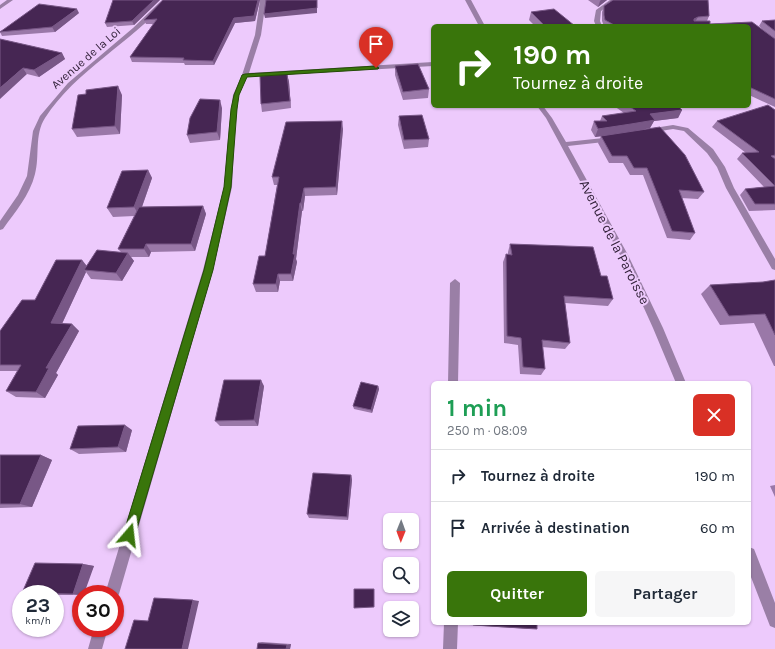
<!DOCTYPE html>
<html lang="fr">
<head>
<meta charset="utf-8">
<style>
	:root { --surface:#fff; --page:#f6f6f7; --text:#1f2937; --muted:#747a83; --line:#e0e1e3; --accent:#39750b }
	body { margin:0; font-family:Karla,sans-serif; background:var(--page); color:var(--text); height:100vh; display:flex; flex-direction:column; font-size:15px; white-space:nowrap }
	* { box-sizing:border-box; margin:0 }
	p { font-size:13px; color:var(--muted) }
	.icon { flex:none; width:22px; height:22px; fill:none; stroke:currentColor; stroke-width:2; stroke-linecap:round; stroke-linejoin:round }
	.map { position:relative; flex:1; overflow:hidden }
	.details { position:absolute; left:431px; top:381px; width:320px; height:244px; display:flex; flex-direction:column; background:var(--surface); border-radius:6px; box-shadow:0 1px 3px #0004 }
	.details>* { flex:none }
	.hud { position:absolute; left:431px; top:24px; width:320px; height:84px; border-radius:6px; box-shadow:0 1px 3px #0004; background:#39750b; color:#fff; overflow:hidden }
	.needle { width:26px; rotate:181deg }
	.buttons { position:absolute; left:383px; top:513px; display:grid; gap:8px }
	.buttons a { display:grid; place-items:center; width:36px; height:36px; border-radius:6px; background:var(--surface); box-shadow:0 1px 3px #0004; font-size:20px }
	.speed { position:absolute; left:12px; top:585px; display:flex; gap:8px; font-size:20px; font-weight:700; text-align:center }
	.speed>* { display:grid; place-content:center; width:52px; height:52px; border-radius:50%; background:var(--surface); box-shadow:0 1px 3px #0004; line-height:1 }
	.speed small { font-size:10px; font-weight:400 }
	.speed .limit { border:6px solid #d22; background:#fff; color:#111 }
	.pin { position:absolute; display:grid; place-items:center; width:34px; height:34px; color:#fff; margin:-41px -17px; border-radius:50% 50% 50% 0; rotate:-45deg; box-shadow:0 0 4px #0007 }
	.pin .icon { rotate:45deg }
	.me { position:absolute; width:44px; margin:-22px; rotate:17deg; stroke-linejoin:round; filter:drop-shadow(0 0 3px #0008) }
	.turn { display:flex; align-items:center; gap:14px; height:84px; padding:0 16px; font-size:18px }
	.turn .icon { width:52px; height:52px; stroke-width:2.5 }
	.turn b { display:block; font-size:28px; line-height:34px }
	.round { display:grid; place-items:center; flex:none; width:42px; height:42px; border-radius:6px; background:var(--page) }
	.overview { display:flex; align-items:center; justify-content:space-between; height:68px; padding:0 16px }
	h1 { font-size:24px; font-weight:700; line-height:30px; color:#1e9e55 }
	.action { display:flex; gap:8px; margin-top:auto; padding:8px 16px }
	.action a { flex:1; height:46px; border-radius:6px; background:var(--accent); color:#fff; font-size:16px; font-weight:700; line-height:46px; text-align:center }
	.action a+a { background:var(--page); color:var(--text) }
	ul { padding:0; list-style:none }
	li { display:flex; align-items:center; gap:12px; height:52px; padding:0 16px; border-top:1px solid var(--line) }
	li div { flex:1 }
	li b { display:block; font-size:15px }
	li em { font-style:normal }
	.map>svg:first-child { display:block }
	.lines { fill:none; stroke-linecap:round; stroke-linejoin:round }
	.minor { fill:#9a7fa6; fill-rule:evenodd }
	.wall { fill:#9a78a8 }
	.shaded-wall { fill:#785786 }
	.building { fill:#462653; stroke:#785786 }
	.route { fill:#39750b; stroke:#254c07 }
	.labels { text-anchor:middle; stroke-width:4; stroke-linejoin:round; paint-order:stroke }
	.far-street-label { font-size:12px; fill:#33223a; stroke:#edcafc }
	.street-label { font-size:14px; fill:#33223a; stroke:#edcafc }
</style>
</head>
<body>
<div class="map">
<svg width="775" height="649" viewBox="0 0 775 649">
	<rect width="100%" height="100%" fill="#edcafc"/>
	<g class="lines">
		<!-- minor -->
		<path class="minor" d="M7,0h6l-13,9v-4z
			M162,0h6c-37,43 -92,70 -123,118 -11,17 -5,38 -10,56 -5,21 -20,38 -32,55l-3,1v-9l18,-26 9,-19 6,-45 7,-15 28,-33 65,-55z
			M260,0h6l-5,35 -12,38 184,-11v4l-186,11 -8,18 -4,31 -3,61 -19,83 -94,324 -4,6v-6h-10l98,-324 21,-83 5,-61 4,-31 9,-20 13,-40z
			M465,0h6l14,26h-6z
			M610,0h6l-15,11 -1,10 2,5h-6l-2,-5 2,-11z
			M537,106h6l9,12 14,24 47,-5 4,2 -4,2 -45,5 60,109 35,73 23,55h-10l-23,-55 -33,-73 -74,-137z
			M673,125l15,3 25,21 12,18 9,21 41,71v11l-3,-1 -46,-81 -9,-21 -10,-14 -23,-22 -11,-2 -25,4 -4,-2 4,-2z
			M455,279l5,4 -2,100h-10l2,-100z
			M749,547l5,2 21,54v25l-5,-2 -21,-54z
			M444,623h14l-1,26h-14z
			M94,628h14l-6,21h-14z"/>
	</g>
	<!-- wall -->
	<path class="wall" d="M160,0l-26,25 -27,2 -2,-4z
		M163,0h97l-5,21 -20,2 -21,42h-29l-1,-2 -52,-1 -2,-5 23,-33h-7l-2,-4z
		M588,0h19l-9,7z
		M613,0h95l1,16 -2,5h3v3l42,-2 14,11 -7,-7 3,-5 13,-1v87l-26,-12v-69h-145l-2,-5v-9l2,-6z
		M531,12l44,14h-40l-6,-6z
		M79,13l-24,19 -53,4 -2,-4v-1z
		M0,39l62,14 3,6 -26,18 -12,-3z
		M395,66l34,23 -1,9 -25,2 -8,-25z
		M287,74l2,8 2,26 -29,4 -1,-8z
		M122,95l-2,39 -43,3 -5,-8z
		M614,106h64l4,4 -4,8 -24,3 -4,7 -11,2 65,62 -6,7 -17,-1 14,35 -5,7 -23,-2 -24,-63h-13l-7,-12h-14l-11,-20 3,-7 13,-2 -19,3 -4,-7 3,-9h6l2,-5 22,-3z
		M222,108l-2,32 -30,3 -3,-8z
		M775,110v100l-26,1 -9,-16 5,-6 19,-2 -27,-28 5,-6h4l-34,-26 5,-6z
		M399,116l30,23 -1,8 -24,2 -6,-24z
		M343,129l-6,66 -32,1 -2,15h-1l-6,48 1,3 -4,19h-13l-2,11h-22l-3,-8 12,-28 12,-71h-3l-2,-8z
		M148,170l4,8 -10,29 61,-1 3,8 -11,37 -44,1 -2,5h-18l3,4 -12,20 -31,-2 -5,-7 -24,52h10l7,7 -23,42 2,2 -13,23 -29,-1 -10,-6 11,-20h-17v-40l82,-71 5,6 34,-14 -3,-3 16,-33 -21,1 -6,-9z
		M510,244l91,32 12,23 -5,7 -43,-3 5,40 -5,6 -23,-2 3,22 -4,6 -21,-1 -2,-29 -14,-2 -1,-81 3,-8h2v-2z
		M775,280v86h-1l-20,-43 -34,2 -19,-31 9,-9 53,-3z
		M264,386l-6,40h-38l-5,-5z
		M378,386l1,3 -7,24 -18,-4 -1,-3z
		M132,430l-6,22 -47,2 -9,-5z
		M0,455h41l11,5 -20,47 -32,1z
		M351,475l1,5 -4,40 -39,-2 -2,-4z
		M775,485v12l-5,-11z
		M83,564l11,2 -13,28v1h-26v-1l-33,-1z
		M469,623h68l-8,6 -60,-4z
		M262,642l29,2 -1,5h-33l1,-6z"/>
	<!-- shaded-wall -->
	<path class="shaded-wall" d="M154,0h6l-26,25 -2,-4z
		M258,0h2l-5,21 -20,2 -21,42 -1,-4 21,-43z
		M317,0v13l-52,5 -1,-4z
		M601,0h6l-9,7 2,-6z
		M77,9l2,4 -24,19 -3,-5z
		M698,17l-3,5 -4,3 3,-6z
		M62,53l3,6 -26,18 -5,-7z
		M23,68l4,6 -27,25v-11z
		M287,74l2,8 2,26 -1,-7z
		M118,86l4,9 -2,39 -5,-8z
		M220,100l2,8 -2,32 -3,-8z
		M682,110l-4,8 -24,3 -4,7 -23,5 -32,4 3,-8 52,-15z
		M342,121l1,8 -6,66 -1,-8z
		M148,170l4,8 -13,37 -5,-8z
		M304,188l1,8 -2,15 -2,-8z
		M300,203l2,8 -6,48 1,3 -4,19 -2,-7z
		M203,206l3,8 -11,37 -4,-7z
		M146,244l5,8 -2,5 -5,-8z
		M128,253l6,8 -12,20 -6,-8z
		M82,260l6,8 -4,2 2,2 -27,58 -8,-7z
		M278,274l2,7 -2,11 -2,-8z
		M72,324l7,7 -23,42 2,2 -13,23 -9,-6 10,-24z
		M261,380l3,6 -6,40 -4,-6z
		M378,386l1,3 -7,24 -1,-3z
		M125,425l7,5 -6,22 -8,-5z
		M41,455l11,5 -20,47 -12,-3z
		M351,475l1,5 -4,40 -1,-3z
		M83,564l11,2 -10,28h-3v1l-8,-1z
		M193,600l6,1 -11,48h-6z
		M291,644l-1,5h-4l1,-4z"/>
	<!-- building -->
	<path class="building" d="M113,0h41l-22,21 -27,2z
		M163,0h95l-4,16 -20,2 -21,43 -30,-1 1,-2 -54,-1 27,-38 -13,1z
		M266,0h51v8l-53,6z
		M613,0h95l1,16 -11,1 -4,2v2h16v3l42,-2 23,17v60l-26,-12v-61h-133l-11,-6 -1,-5v-9z
		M39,4l38,5 -25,18 -52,5z
		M554,9l21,17h-30l-14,-14z
		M775,20v11l-13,-10z
		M0,39l62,14 -28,17 -11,-2 -23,20z
		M418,64l11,25 -26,3 -8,-26z
		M287,74l3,27 -29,3 -1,-28z
		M118,86l-3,40 -43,3 6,-34 8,-1v-4z
		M200,99l20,1 -3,32 -30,3 3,-17z
		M768,105l7,5v45l-4,1 4,3v45h-20l-10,-15 30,-3 -33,-33 17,-1 -42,-31z
		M629,106h49l4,4 -32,4 5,6 -24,4 -33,5 -4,-8h13l-5,-5 34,-5z
		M422,115l7,24 -25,1 -5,-24z
		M342,121l-6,66 -32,1 -3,15h-1l-7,51h2l-4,20h-13l-2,10h-23l6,-28h6l14,-79h-7l14,-55z
		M660,127l25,28 19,37 -25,-2 16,43 -23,-2 -25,-63h-13l-7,-12h-15l-11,-20z
		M148,170l-14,37 -27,1 15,-37z
		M203,206l-12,38h-45l-2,5h-26l21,-42z
		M510,244l83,3 8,29h6l6,23 -49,-3 6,47 -28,-3 3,29 -22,-2 -2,-29 -14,-2 -1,-82 6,1z
		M97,250l31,3 -12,20 -32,-3z
		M56,260h26l-31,63 21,1 -26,44h3l-13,24 -30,-1 15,-26h-21v-34l22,-31h13z
		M775,280v55l-10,-21 -36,2 -19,-31 53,-3z
		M224,380h37l-7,40 -39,1z
		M361,382l17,4 -7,24 -18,-4z
		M125,425l-7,22 -48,2 8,-23z
		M0,455h41l-21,49h-20z
		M313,473l38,2 -4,42 -40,-3z
		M35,563l48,1 -10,30 -51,-1z
		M354,589h20v18l-20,1z
		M154,598l39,2 -11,49h-57l9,-29 14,1z
		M473,623h64v6l-64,-4z
		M258,643l29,2 -1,4h-29z"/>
	<!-- route -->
	<path class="route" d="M376,66l3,2 -1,1 -131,8 -8,18 -2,14 -6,78 -18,83 -78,265 -2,4 -4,2 -4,-2 -2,-4 81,-265 20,-83 7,-78 3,-14 8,-20 3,-1z"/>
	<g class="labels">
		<!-- far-street labels -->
		<g class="far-street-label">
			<text transform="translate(86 58) rotate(-41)" y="4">Avenue de la Loi</text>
		</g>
		<!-- street labels -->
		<g class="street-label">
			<text transform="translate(615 242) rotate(63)" y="5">Avenue de la Paroisse</text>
		</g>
	</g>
</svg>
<div class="buttons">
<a><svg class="needle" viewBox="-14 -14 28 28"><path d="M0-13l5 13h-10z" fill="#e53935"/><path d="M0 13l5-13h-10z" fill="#747a83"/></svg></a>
<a><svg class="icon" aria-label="search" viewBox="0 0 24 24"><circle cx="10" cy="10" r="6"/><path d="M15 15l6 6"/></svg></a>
<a><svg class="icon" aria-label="layers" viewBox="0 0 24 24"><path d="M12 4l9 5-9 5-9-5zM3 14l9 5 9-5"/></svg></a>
</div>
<div class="speed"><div>23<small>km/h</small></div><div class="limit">30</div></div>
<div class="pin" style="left:376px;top:68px;background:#d93025"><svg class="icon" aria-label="arrive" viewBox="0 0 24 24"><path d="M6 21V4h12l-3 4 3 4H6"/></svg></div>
<svg class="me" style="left:129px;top:535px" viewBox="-20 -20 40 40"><path d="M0-17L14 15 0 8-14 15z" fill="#39750b" stroke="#fff" stroke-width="4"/></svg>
<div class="hud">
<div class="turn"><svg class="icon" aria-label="right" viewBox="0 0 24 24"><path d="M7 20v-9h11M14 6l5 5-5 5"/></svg><div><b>190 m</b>Tournez à droite</div></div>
</div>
<section class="details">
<div class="overview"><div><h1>1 min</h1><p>250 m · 08:09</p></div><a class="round" style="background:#d93025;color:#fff"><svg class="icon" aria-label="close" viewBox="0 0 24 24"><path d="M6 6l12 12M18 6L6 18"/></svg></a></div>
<ul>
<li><svg class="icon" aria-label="right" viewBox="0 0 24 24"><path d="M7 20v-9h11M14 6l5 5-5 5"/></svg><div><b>Tournez à droite</b></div><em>190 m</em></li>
<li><svg class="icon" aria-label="arrive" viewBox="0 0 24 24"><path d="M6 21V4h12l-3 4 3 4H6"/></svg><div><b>Arrivée à destination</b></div><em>60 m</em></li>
</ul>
<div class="action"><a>Quitter</a><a>Partager</a></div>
</section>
</div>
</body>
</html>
